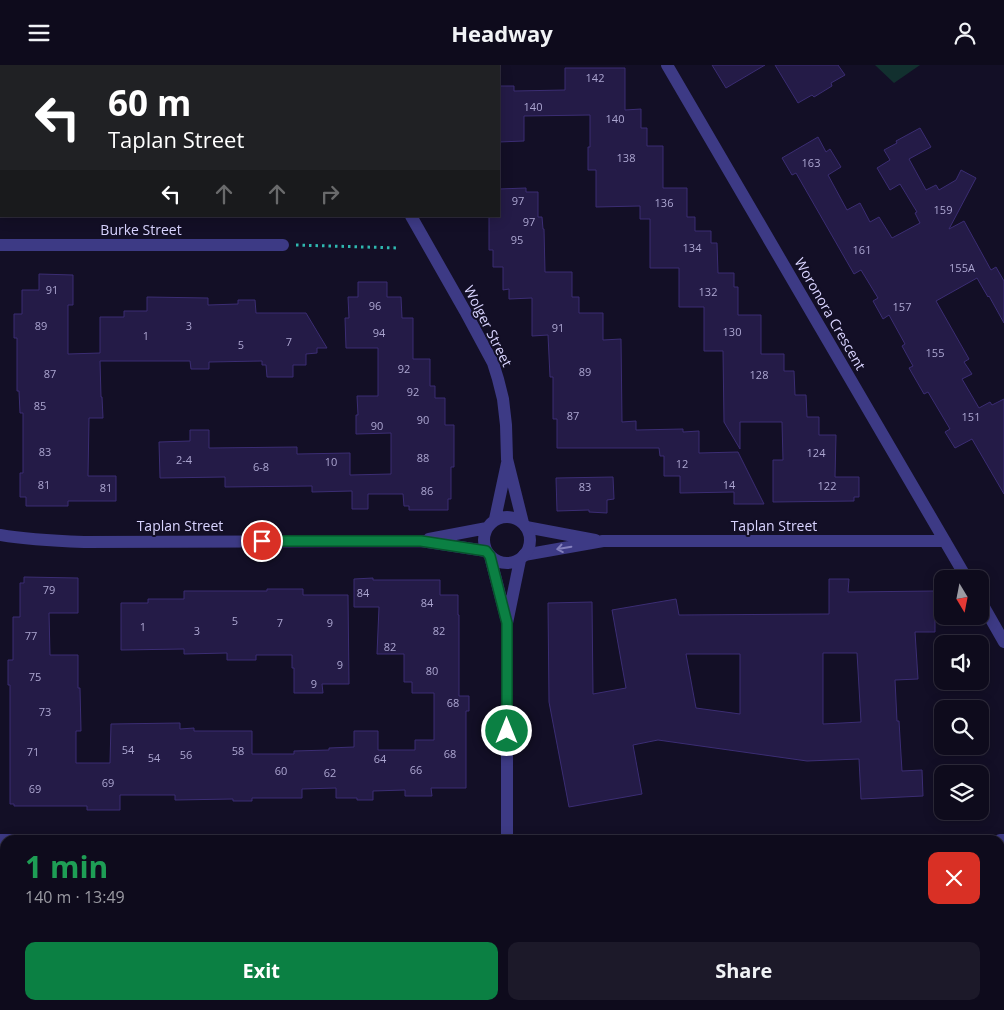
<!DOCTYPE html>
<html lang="en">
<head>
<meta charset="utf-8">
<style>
	:root { --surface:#0e0b1c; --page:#1c1929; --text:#f1f3f6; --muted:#9b9ba3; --line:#2e2b3b; --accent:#0b8043 }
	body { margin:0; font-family:"Open Sans",sans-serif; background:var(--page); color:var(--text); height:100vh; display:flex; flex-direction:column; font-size:19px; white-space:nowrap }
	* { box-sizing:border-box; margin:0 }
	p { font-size:16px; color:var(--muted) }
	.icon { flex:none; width:28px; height:28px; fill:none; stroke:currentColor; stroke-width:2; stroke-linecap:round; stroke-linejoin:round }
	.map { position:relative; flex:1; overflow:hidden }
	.sheet { position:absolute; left:0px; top:770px; width:1005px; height:175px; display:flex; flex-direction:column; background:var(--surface); border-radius:15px 15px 0 0; box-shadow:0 2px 12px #0003,0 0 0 1px var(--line) }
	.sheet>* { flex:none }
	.banner { position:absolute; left:0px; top:0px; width:500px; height:152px; box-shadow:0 2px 12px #0003,0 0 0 1px var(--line); background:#202124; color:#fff; overflow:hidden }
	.needle { width:32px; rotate:170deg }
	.controls { position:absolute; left:934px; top:505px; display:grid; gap:10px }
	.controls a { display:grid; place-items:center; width:55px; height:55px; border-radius:10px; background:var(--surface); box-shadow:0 2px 12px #0003,0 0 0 1px var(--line); font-size:25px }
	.pin { position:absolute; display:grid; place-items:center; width:42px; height:42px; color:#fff; margin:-21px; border:2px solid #fff; border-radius:50%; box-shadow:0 1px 5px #0007 }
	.me { position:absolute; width:55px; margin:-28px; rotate:0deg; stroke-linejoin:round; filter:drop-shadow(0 0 4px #0008) }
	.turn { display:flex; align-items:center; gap:18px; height:105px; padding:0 25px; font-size:22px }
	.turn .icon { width:65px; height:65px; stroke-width:2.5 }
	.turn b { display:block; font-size:35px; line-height:42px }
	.lanes { display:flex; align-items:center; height:48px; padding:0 25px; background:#0003; justify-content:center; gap:25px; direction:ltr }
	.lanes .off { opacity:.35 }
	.round { display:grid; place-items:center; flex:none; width:52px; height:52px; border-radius:10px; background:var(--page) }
	.head { display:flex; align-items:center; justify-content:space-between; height:85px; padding:0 25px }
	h1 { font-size:30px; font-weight:700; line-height:38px; color:#1e9e55 }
	.action { display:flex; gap:10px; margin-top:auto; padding:10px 25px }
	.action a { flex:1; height:58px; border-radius:10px; background:var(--accent); color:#fff; font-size:20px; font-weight:700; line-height:58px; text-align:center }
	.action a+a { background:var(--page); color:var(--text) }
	header { display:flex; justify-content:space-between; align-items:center; height:65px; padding:0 25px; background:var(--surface); font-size:22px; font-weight:700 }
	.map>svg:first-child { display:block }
	.green { fill:#12302f }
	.building { fill:#241b47; stroke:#3b2d73; fill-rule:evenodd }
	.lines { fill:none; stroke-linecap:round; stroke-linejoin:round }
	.path { stroke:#2fb8b0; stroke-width:3; stroke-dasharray:2.5 4; stroke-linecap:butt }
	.minor { stroke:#3d3a85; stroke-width:12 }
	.tertiary { stroke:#3d3a85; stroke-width:12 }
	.oneway { stroke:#837fbc }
	.route-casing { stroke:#07532c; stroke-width:12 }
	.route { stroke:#0b8043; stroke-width:9 }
	.labels { text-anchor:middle; stroke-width:4; stroke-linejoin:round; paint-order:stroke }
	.number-label { font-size:11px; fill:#aca6d1 }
	.street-label { font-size:14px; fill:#d9d4ff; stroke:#130f26 }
</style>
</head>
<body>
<header><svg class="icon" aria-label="menu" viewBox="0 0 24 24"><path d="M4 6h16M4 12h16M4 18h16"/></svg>Headway<svg class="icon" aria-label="person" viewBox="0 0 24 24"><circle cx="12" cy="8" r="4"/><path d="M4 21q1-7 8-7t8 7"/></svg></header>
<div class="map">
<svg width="1004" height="945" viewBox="0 0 1004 945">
	<rect width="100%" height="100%" fill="#130f26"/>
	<!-- green -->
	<path class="green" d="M875,0h45l-26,18z"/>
	<!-- building -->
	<path class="building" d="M712,0h53l-39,23z
		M775,0h63l7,10 -14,8 1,3 -18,11 -2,-2 -14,8z
		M565,3h60v42l16,-1v19h6v18h16v42h24v29h8v14h16v12h6l1,30h16v14h4v28h23v39h23v17h10l1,24h11l1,22h12v18h17l-1,42h24v20h-5v4l-81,1v-42h10l-1,-38h-42v27l-16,-27 -1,-71h-19v-44h-25v-39h-29v-49h-10v-13l-44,1v-37h-8v-23h2v-32l-66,1v25l-25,1v-56h15v5l51,-1z
		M920,63l11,19 -22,12 17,31 10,-5 3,5 17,-10 5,-10 15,8 -27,51 15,-8 27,49 5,-3 8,14v42l-15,-27 -1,1 -11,-19 -41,23 33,58 -5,3 8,12 -10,5 17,29 11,-6 2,3 12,-6v95l-32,-55 -17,9 -10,-16 5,-3 -22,-37 -4,2 -15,-26 4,-2 -11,-20 3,-2 -16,-29 -6,4 -10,-18 5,-3 -17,-28 -7,4 -58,-101 -4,2 -10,-17 36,-21 8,15 4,-3 11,18 -13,8 19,35 13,-7 10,19 9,-5 13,21 28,-15 -5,-10 2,-1 -17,-28 -10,6 -13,-22 13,-8 -6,-10 13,-7 -1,-2z
		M526,123v4h12v25h4l1,12h1l1,43h27v25h7v16h24v27l18,-1 1,83 14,-1v9l47,-1v3l16,-1v22l39,-1 26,52h-30v-12l-54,1v-17h-16v-20h-4l-1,-8h-102v-29h-4v-42h-3l-2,-42 -16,1v-38l-23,1v-10l-6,1v-23h-10v-17h-4v-34h10v-27z
		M39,209l34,1v30h-5v49l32,-1v-36h24v-6h23v-14l61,1v7l30,-1v-4h17l1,13h50l21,35h-10v5l-11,1v11h-13v12h-26l-1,-12h-4v-4l-53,1v7h-18l-1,-8h-90l1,36h1l1,21h-14l-1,58h28v25h-48v5h-42v-9h-6v-24h3v-60h-3l-1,-22h-2v-53h-3v-24h8v-24h17z
		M358,217h29v15h14l1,21h11v41h17v27h5v12h10v27h9v42h-3v32h-3v11h-39v-4h-5l-1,-12h-35v15h-16v-18l-40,1v-6l-87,1v-10l-65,1 -1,-36 31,-1v-11h19v18l88,-1v7l53,-1v22l41,-1v-41l-35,1v-19h2l-1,-19h21v-48h-32l-1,-30h4l-1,-21h10z
		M613,412l1,22 -7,1v13l-18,-1v-2l-32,1 -1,-33z
		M24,512l54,1v35h-29l1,42h28v33h2l1,43h-5v32h34l1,-39 69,-1v6l14,-1v3h58v23h42v-3l35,-1v-2l25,-1v-16h24v19h37v-10h19v-47h-22v-11h-8v-28h-27l2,-47h-25v-28l19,-1v2h67v15h18v20h1v81h10v15h-3v77h-35l1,8h-27v-6l-32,1v9h-16v-2h-21v-10l-34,1v9h-50v3h-19v-2l-58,1v-5h-55v15h-33v-4h-73v-2h-4v-119h-2v-25h5v-43h7v-34h4z
		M829,514h20l-1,13 87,-1v41h-20l3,47 -23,1 2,41h2l3,50 20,-1 1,26 -62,3 -2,-40 -52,2 -149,-21 -25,5 9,49 -73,13 -20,-105 -1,-99 44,-1 1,92 33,-6 -14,-78 64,-11 3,16 150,-1zM823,588h34l4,69 -38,2zM686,589h54v60l-44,-6z
		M267,524h36v6h45l1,89h-27l1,9h-29v-25h-2v-13h-36v5h-29v-7l-43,1v-5l-63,1v-47h27v-4h36v-8h83z"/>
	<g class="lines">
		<!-- path -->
		<path class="path" d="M296,180l102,3"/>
		<!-- minor -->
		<path class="minor" d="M667,0l300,514
			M0,180h283
			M526,462l69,13
			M524,490l79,-14h342
			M980,535l24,42
			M0,775h13
			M1000,775h4
			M808,945v-5"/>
		<!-- tertiary -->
		<path class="tertiary" d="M325,0v1
			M411,151l54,95 28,52 5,16 5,20 3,26 1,34 16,64
			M484 475a23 23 0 1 1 46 0a23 23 0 1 1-46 0Z
			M495,454l12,-56
			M0,470c28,5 55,6 84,7l337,-1 65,10
			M429,474l58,-11
			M490,491l16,62
			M507,775v-217l13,-63
			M508,945v-5"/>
	</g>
	<!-- one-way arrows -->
	<defs><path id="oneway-shaft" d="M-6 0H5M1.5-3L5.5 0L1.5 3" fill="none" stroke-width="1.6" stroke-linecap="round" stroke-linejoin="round" transform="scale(1.25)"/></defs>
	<use class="oneway" href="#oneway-shaft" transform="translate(564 483) rotate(170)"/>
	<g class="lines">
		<defs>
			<path id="route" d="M262,476h159l65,10 4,5 17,67v108"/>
		</defs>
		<!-- route casing -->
		<use href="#route" class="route-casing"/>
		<!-- route -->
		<use href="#route" class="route"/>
	</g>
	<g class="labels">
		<!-- number labels -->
		<g class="number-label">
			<text x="595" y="17">142</text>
			<text x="533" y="46">140</text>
			<text x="615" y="58">140</text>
			<text x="626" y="97">138</text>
			<text x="811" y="102">163</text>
			<text x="518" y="140">97</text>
			<text x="664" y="142">136</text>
			<text x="943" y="149">159</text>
			<text x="529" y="161">97</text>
			<text x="517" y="179">95</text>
			<text x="692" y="187">134</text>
			<text x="862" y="189">161</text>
			<text x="962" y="207">155A</text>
			<text x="52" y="229">91</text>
			<text x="708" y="231">132</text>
			<text x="375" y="245">96</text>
			<text x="902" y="246">157</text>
			<text x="41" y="265">89</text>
			<text x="189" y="265">3</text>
			<text x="558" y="267">91</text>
			<text x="732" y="271">130</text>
			<text x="379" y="272">94</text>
			<text x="146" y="275">1</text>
			<text x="289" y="281">7</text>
			<text x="241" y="284">5</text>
			<text x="935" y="292">155</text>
			<text x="404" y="308">92</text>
			<text x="585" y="311">89</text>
			<text x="50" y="313">87</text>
			<text x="759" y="314">128</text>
			<text x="413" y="331">92</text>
			<text x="40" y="345">85</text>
			<text x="573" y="355">87</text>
			<text x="971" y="356">151</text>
			<text x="423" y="359">90</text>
			<text x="377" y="365">90</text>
			<text x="45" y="391">83</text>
			<text x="816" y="392">124</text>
			<text x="423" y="397">88</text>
			<text x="184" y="399">2-4</text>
			<text x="331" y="401">10</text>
			<text x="682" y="403">12</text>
			<text x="261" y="406">6-8</text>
			<text x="44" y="424">81</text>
			<text x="729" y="424">14</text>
			<text x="827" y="425">122</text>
			<text x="585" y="426">83</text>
			<text x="106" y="427">81</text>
			<text x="427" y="430">86</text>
			<text x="49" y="529">79</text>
			<text x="363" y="532">84</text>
			<text x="427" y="542">84</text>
			<text x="235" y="560">5</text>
			<text x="280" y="562">7</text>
			<text x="330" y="562">9</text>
			<text x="143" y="566">1</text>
			<text x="197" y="570">3</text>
			<text x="439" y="570">82</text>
			<text x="31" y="575">77</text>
			<text x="390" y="586">82</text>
			<text x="340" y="604">9</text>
			<text x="432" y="610">80</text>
			<text x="35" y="616">75</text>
			<text x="314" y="623">9</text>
			<text x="453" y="642">68</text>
			<text x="45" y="651">73</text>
			<text x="128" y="689">54</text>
			<text x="238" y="690">58</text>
			<text x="33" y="691">71</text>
			<text x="450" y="693">68</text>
			<text x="186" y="694">56</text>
			<text x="154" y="697">54</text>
			<text x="380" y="698">64</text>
			<text x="416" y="709">66</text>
			<text x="281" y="710">60</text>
			<text x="330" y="712">62</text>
			<text x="108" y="722">69</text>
			<text x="35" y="728">69</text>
		</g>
		<!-- street labels -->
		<g class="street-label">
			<text x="141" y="170">Burke Street</text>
			<text transform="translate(830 249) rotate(60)" y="5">Woronora Crescent</text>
			<text transform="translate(488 261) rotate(63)" y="5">Wolger Street</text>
			<text x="180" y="466">Taplan Street</text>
			<text x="774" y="466">Taplan Street</text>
		</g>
	</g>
</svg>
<div class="controls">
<a><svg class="needle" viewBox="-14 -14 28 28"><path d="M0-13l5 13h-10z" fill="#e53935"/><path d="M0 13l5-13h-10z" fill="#9b9ba3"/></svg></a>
<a><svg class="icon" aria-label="sound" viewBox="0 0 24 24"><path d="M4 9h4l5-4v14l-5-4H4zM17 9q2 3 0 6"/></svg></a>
<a><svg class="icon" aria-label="search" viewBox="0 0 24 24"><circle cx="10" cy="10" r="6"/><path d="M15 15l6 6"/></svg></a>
<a><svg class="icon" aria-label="layers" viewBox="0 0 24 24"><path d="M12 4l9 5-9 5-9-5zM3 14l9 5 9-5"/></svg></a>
</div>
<div class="pin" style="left:262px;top:476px;background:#d93025"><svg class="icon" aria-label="arrive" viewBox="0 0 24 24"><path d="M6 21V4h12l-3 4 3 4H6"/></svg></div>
<svg class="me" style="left:507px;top:666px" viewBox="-20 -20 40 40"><circle r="17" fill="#0b8043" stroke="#fff" stroke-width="3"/><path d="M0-11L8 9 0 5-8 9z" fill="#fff"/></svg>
<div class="banner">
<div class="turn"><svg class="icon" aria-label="left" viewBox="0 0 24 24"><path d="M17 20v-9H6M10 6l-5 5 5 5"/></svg><div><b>60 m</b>Taplan Street</div></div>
<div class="lanes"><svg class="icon" aria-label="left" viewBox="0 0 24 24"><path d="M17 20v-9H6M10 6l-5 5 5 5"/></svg><svg class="icon off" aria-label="ahead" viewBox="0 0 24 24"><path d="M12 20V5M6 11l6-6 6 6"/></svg><svg class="icon off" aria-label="ahead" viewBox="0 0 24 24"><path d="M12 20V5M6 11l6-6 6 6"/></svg><svg class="icon off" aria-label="right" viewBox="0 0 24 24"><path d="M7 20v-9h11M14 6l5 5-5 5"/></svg></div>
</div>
<section class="sheet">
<div class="head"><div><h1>1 min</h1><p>140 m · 13:49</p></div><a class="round" style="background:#d93025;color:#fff"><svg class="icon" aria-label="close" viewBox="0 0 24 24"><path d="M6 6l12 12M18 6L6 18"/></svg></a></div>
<div class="action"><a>Exit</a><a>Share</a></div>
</section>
</div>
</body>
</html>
